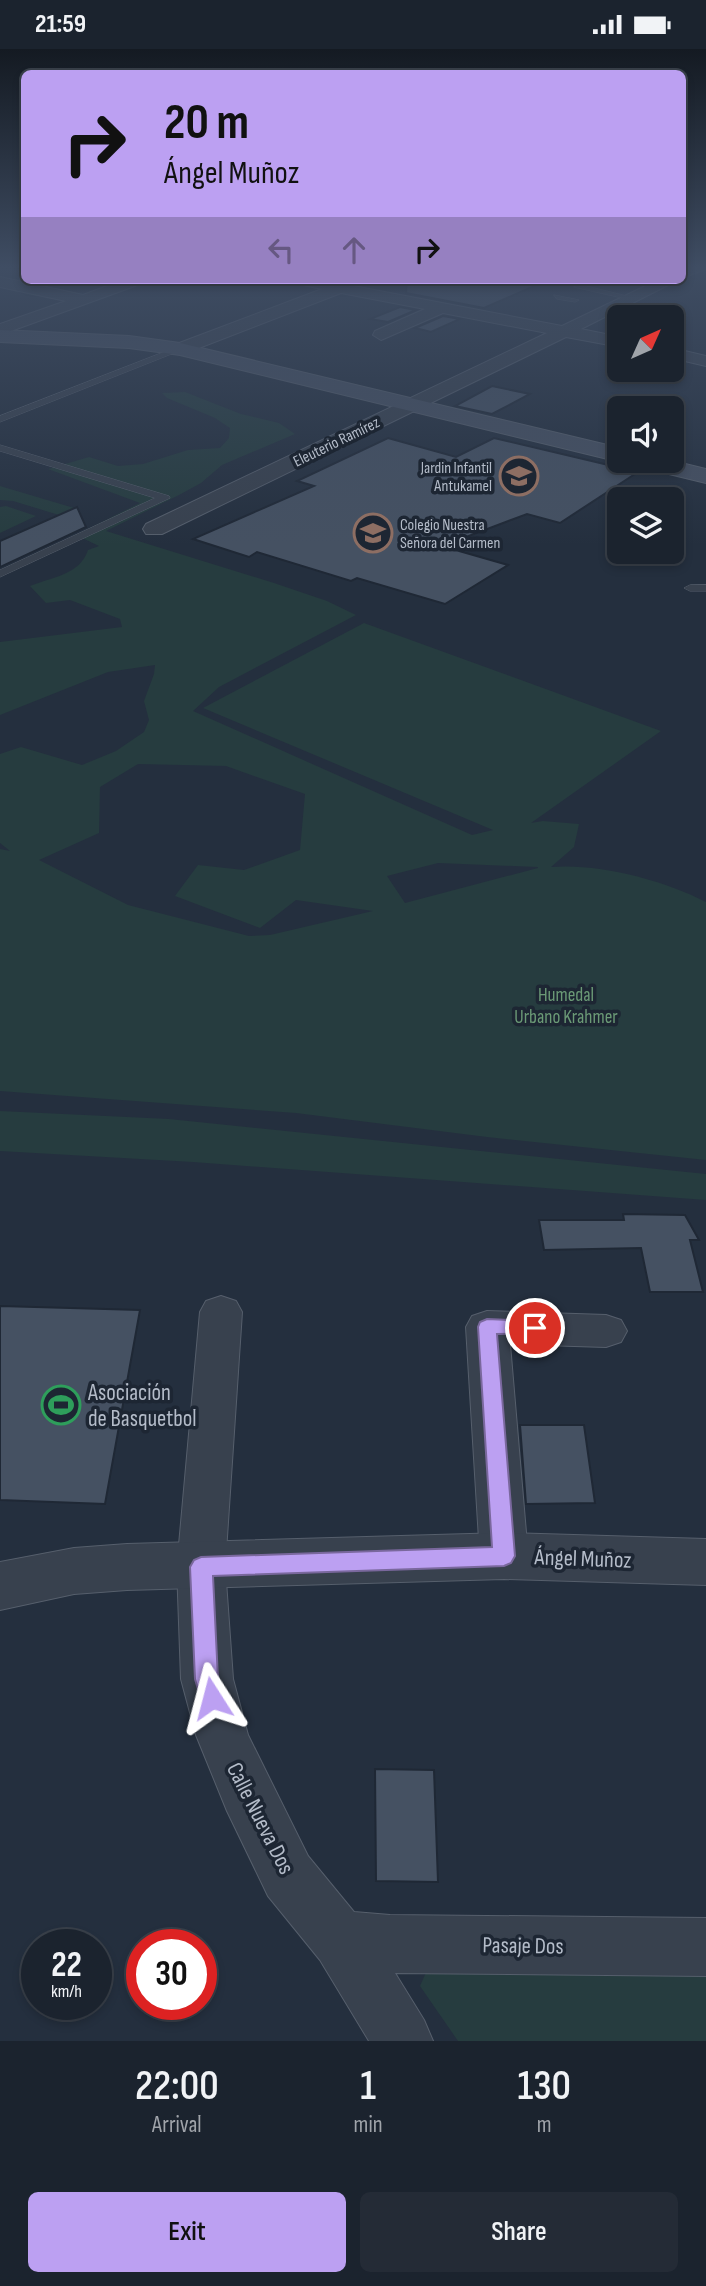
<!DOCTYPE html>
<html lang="en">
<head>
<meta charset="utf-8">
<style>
	:root { --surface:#1b232e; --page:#242b36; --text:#f1f3f6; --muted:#a0a4aa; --line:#39404a; --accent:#bca0f2 }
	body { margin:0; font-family:"Sofia Sans Condensed",sans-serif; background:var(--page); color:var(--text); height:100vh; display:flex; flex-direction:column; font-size:26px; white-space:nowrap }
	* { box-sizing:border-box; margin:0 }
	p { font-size:23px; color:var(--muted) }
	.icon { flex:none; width:38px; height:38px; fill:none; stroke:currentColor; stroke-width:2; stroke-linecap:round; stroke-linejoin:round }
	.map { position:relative; height:1992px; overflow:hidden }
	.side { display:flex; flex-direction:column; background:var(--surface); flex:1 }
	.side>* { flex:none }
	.guide { position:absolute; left:21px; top:21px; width:665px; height:214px; border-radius:10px; box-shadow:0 4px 10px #0003,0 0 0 2px var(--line); background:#bca0f2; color:#111; overflow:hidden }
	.needle { width:46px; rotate:45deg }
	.fabs { position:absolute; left:607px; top:256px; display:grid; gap:14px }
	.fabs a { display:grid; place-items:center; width:77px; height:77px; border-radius:10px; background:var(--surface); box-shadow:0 4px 10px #0003,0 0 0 2px var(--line); font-size:35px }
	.speed { position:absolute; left:21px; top:1880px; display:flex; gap:14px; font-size:35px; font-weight:700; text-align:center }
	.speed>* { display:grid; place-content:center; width:91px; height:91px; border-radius:50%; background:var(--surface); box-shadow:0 4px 10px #0003,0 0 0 2px var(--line); line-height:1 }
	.speed small { font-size:18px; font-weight:400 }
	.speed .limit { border:10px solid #d22; background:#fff; color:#111 }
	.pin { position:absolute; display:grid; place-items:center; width:60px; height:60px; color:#fff; margin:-30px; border:4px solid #fff; border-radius:50%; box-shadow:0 2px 7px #0007 }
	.me { position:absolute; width:77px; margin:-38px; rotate:351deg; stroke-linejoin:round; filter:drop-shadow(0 0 5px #0008) }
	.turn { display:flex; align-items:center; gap:24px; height:147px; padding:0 28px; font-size:32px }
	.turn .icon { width:91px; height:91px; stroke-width:2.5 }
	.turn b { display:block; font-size:49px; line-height:60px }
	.lanes { display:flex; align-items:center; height:66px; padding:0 28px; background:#0003; justify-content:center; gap:35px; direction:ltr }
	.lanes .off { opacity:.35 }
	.eta { display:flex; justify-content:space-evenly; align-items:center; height:119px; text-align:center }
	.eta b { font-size:42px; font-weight:600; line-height:49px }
	.button { display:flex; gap:14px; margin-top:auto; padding:14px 28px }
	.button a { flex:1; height:80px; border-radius:10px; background:var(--accent); color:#111; font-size:28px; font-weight:600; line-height:80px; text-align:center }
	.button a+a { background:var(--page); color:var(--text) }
	.status { display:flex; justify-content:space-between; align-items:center; height:49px; padding:0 35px; background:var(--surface); direction:ltr }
	.status svg { height:19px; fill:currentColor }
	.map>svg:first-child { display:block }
	.green { fill:#263c3f; fill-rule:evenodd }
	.building { fill:#455162; stroke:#1f2835; stroke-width:2 }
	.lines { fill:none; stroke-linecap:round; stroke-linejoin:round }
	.service-casing { stroke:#565f6c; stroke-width:1 }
	.minor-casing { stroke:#565f6c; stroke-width:2 }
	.tertiary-casing { stroke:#565f6c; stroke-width:2 }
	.secondary-casing { stroke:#565f6c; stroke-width:2 }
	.service { fill:#38414e; fill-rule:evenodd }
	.minor { fill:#38414e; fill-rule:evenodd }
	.tertiary { fill:#38414e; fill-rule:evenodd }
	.secondary { fill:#465061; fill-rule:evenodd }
	.route { fill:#bca0f2; stroke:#7a689d; stroke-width:2 }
	.labels { text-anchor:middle; stroke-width:7; stroke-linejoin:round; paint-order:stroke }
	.far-street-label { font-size:16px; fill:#b4bcc9; stroke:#1d2633 }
	.far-poi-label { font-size:16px; fill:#b4bcc9; stroke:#1d2633; text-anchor:end }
	.park-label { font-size:19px; fill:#6b9a76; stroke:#1d2633 }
	.near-poi-label { font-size:23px; fill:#b4bcc9; stroke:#1d2633; text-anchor:start }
	.near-street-label { font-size:23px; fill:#b4bcc9; stroke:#1d2633 }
</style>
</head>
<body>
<div class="status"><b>21:59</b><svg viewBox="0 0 49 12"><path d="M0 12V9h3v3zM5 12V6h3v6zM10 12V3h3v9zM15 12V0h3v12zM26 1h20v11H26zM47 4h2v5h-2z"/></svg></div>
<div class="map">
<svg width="706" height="1992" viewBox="0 0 706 1992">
	<rect width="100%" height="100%" fill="#242f3e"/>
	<!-- green -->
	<path class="green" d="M185,343l56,22 38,9 16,11 -73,31 -21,18 -22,12 -73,36 168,52 53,18 29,14 -137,72 -26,24 279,124 21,-5 -290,-122 161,-85 297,108 -130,92 12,-2 36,3 -5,23 -23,20c47,-4 113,13 155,35v258l-219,-23 -191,-24 -296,-22v-242l10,2 -10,-8v-89l21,-7 61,18 34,-14 28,-19 5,-12 -5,-19 10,-27 1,-9 -47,7 -108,43v-73l122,-15 -2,-8 -50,-19 -24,3 -16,-17c22,-9 50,-11 58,-36l11,-4 -23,-11 64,-32 -92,-34 41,-12 29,9 25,-2 45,-14 32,-2 9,-10 1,-10 -15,-10 -48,-20 -5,-5zM138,715l88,2 79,28 -5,56 -56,20 -46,-5 -23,31 85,32 36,-28 77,11 -103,24 -21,1 -121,-31 -89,-45 60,-27 1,-46zM438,814l100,4v1l-133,35 -18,-27z
		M0,437l74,22 -15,7 -46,-14 -13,-1z
		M6,457l30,10 -36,17v-26z
		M0,1062l169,8 537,55v26l-513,-38 -193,-11z
		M432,1910l274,2v80h-248l-38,-55z"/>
	<!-- building -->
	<path class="building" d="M407,231h141l-64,28 -78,-15z
		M400,258l16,3 -28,12 -18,-3z
		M443,267l17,3 -29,13 -16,-4z
		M492,337l38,8 -38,20 -37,-8z
		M388,389l68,19 38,-19 144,34 -78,51 -33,-9 -85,32 66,19 -63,39 -88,-26 -6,3 -94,-29 -8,5 -56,-18 121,-53 -17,-5z
		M77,458l9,20 -86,40v-26z
		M623,1165l62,1 14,25h-9l13,52h-53l-9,-44 -97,2 -5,-30h85z
		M0,1257l140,4 -35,194 -105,-4z
		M520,1376h64l11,78 -69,1z
		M375,1720l59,1 4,112 -62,-1z"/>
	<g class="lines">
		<defs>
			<path id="service" d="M587,231l8,1 -9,5 49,12 -4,2 -57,-13z
				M554,246l25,5 -4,2 -18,-3z
				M177,298l7,2 -184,73v-6z
				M0,396l169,51 1,2 -170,79v-7l155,-72 -155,-47z
				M706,536v6h-16l-6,-3 6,-3z"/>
			<path id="minor" d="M688,217h18v3l-24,9v-10z
				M0,228l83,18 40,-15h23l-3,3 -143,52v-11l66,-23 -66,-14z
				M290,231h32l240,46 96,-46h20l-97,49 39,8v10l-54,-10 -404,197h-16l-3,-5 3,-5 401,-191 -104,-20 -62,27 -8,-5 2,-4 50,-22 -84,-16 -155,60 -6,1 -9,-5 3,-4 148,-56 -29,-6z
				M672,299l34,8v10l-34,-8z
				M221,1247l15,5 6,11 -17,255 8,112 15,56 60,121 46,56 36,3 316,3v58l-311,-3 29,47 9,21h-64l-49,-81 -52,-64 -41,-85 -31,-76 -15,-56 -4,-112 23,-255 6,-11z
				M487,1262l119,4 15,5 6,11 -6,11 -15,5 -96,-3 18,212 -7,15 -17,6 -17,-6 -7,-15 -14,-229 6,-11z"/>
			<path id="tertiary" d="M504,1484l202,6v46l-202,-6 -377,11 -53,4 -74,16v-48l74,-14 53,-4z"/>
			<path id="secondary" d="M0,281l129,6 51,7 440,105v12h5l-5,2 -440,-107 -51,-7 -129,-6z
				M629,411h40l37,9v14l-74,-18z"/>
		</defs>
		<!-- service casing -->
		<use href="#service" class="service-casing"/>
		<!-- minor casing -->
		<use href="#minor" class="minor-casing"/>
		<!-- tertiary casing -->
		<use href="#tertiary" class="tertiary-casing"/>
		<!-- secondary casing -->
		<use href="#secondary" class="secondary-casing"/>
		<!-- service -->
		<use href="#service" class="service"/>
		<!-- minor -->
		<use href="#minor" class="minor"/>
		<!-- tertiary -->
		<use href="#tertiary" class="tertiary"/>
		<!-- secondary -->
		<use href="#secondary" class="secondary"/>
	</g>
	<!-- sky -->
	<linearGradient id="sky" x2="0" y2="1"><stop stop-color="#141a22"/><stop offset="0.44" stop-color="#3f4d63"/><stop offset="1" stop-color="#3f4d63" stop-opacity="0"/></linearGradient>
	<rect width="706" height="496" fill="url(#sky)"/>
	<!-- route -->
	<path class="route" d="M487,1270l48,2 6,2 3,5 -3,5 -44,1 18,222 -4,7 -7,3 -291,10 5,103 6,19 -4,8 -8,3 -9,-3 -8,-27 -5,-112 4,-7 7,-3 291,-10 -14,-220 2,-5z"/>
	<!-- icons -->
	<defs>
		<symbol id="school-ring" viewBox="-11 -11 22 22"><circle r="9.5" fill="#1d2633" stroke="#8d6e63" stroke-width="1.5"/><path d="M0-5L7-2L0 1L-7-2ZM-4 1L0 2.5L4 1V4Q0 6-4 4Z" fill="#8d6e63"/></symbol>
		<symbol id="stadium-ring" viewBox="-11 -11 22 22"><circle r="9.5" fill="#1d2633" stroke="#2e9e5b" stroke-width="1.5"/><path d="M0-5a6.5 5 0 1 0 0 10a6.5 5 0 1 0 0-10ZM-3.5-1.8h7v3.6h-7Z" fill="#2e9e5b"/></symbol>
	</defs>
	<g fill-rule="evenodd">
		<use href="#school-ring" x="497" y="405" width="44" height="44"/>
		<use href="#school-ring" x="351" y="462" width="44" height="44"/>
		<use href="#stadium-ring" x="39" y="1334" width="44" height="44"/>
	</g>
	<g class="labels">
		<!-- far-street labels -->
		<g class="far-street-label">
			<text transform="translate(336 392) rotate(-26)" y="6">Eleuterio Ramírez</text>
		</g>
		<!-- far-poi labels -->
		<g class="far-poi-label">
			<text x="492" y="424">Jardin Infantil<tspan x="492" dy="18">Antukamel</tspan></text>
			<text x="400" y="481" text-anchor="start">Colegio Nuestra<tspan x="400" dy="18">Señora del Carmen</tspan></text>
		</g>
		<!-- park labels -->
		<g class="park-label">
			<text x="566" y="952">Humedal<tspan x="566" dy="22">Urbano Krahmer</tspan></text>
		</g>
		<!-- near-poi labels -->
		<g class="near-poi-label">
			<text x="88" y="1351">Asociación<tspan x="88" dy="26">de Basquetbol</tspan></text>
		</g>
		<!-- near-street labels -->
		<g class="near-street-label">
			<text transform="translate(583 1509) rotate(2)" y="8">Ángel Muñoz</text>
			<text transform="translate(261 1769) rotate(63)" y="8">Calle Nueva Dos</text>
			<text transform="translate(523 1896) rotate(1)" y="8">Pasaje Dos</text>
		</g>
	</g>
</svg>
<div class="fabs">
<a><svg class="needle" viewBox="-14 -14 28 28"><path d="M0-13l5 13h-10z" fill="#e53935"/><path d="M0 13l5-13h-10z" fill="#a0a4aa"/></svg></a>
<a><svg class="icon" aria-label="sound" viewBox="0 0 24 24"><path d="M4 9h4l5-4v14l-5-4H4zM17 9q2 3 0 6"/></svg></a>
<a><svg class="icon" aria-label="layers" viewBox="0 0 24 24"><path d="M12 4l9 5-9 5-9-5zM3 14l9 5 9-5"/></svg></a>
</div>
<div class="speed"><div>22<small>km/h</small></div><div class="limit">30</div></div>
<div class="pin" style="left:535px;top:1279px;background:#d93025"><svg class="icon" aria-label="arrive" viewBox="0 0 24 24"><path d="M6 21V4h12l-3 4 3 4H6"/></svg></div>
<svg class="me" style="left:212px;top:1649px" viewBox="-20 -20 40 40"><path d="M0-17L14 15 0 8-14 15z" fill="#bca0f2" stroke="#fff" stroke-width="4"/></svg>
<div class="guide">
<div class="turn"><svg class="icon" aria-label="right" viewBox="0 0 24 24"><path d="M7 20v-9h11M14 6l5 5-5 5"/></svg><div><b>20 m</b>Ángel Muñoz</div></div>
<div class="lanes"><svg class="icon off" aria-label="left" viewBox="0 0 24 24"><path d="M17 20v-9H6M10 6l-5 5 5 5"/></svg><svg class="icon off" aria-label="ahead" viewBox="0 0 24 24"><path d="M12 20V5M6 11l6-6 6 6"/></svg><svg class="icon" aria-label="right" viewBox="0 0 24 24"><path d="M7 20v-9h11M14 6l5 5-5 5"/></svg></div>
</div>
</div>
<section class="side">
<div class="eta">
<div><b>22:00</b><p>Arrival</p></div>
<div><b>1</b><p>min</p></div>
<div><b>130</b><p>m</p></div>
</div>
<div class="button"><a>Exit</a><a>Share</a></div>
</section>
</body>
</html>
